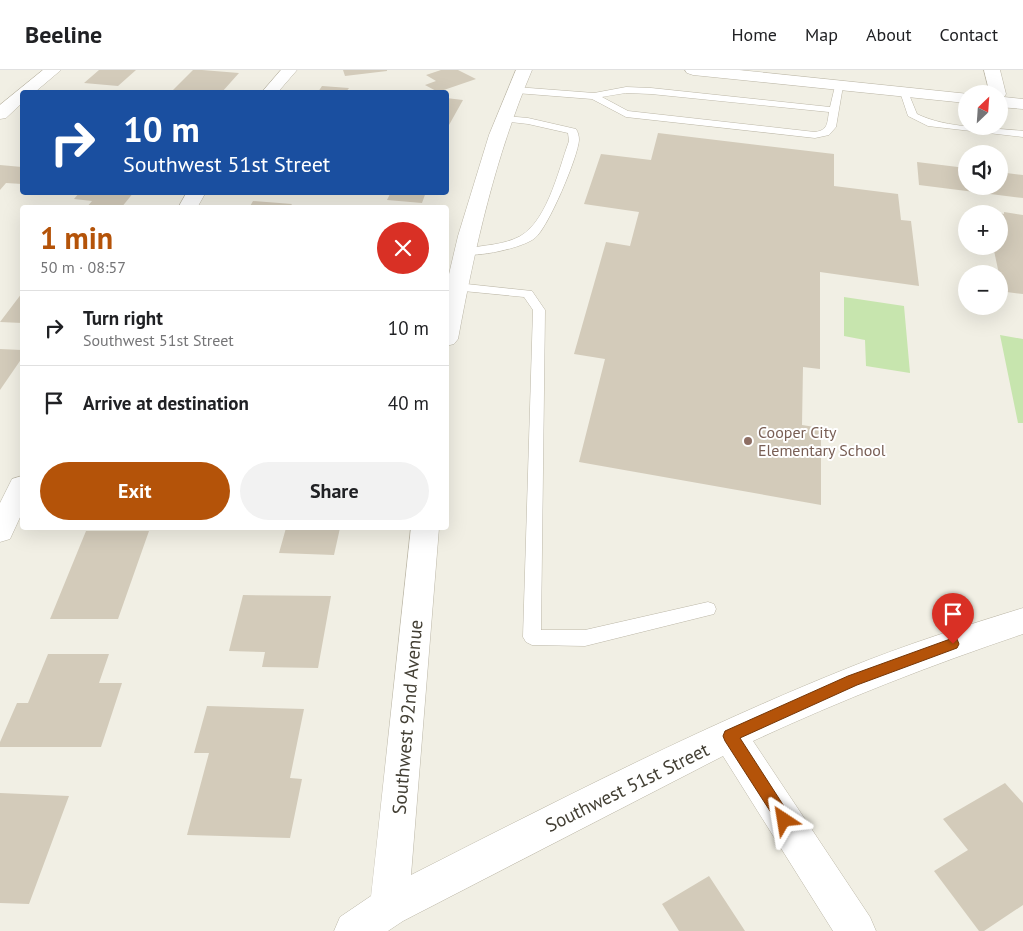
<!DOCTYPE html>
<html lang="en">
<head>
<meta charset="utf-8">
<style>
	:root { --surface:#fff; --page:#f2f2f2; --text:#202124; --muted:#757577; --line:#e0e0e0; --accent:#b45309 }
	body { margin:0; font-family:"PT Sans",sans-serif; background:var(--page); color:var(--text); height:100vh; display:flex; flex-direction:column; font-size:19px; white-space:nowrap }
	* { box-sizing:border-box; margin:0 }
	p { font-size:16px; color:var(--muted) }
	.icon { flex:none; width:28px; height:28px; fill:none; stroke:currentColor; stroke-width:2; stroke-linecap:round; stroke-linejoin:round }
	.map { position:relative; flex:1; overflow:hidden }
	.side { position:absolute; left:20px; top:135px; width:429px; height:325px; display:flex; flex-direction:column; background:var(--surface); border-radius:5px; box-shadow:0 5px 20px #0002 }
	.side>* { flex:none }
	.banner { position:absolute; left:20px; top:20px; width:429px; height:105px; border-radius:5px; box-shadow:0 5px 20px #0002; background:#1a4fa0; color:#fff; overflow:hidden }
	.needle { width:32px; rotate:25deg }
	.tools { position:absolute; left:958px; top:15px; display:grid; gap:10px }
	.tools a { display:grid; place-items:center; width:50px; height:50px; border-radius:50%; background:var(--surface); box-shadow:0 5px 20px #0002; font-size:25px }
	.pin { position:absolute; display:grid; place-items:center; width:42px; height:42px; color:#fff; margin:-51px -21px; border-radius:50% 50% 50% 0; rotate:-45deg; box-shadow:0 0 5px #0007 }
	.pin .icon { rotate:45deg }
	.me { position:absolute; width:55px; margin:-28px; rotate:327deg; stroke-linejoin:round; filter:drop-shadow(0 0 4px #0008) }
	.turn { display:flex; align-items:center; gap:18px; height:105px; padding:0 20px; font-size:22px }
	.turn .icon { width:65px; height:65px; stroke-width:2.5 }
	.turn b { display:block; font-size:35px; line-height:42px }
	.round { display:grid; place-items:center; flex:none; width:52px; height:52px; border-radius:26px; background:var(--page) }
	.head { display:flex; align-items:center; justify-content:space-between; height:85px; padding:0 20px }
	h1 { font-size:30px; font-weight:700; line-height:38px; color:var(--accent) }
	.button { display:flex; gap:10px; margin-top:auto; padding:10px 20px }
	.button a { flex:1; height:58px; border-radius:30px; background:var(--accent); color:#fff; font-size:20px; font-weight:700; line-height:58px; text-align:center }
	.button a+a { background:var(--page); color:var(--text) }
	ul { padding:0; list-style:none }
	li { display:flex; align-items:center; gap:15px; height:75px; padding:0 20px; border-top:1px solid var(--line) }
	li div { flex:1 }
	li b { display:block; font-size:19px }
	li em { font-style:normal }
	header { display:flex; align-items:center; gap:30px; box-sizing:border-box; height:70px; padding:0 25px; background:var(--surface); border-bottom:1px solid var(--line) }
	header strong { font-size:24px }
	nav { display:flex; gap:28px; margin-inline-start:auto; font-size:18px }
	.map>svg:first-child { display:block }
	.green { fill:#c7e5ae }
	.building { fill:#d3cbba }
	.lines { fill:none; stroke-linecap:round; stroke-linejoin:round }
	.service-casing { stroke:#bcb7a7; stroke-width:1 }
	.minor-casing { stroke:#bcb7a7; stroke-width:1 }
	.service { fill:#fff; fill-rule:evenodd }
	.minor { fill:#fff; fill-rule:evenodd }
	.route { fill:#b45309; stroke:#753606 }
	.education-dot { fill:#8d6e63; stroke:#fff; stroke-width:2 }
	.labels { text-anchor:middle; stroke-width:4; stroke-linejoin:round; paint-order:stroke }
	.education-label { font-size:16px; fill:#785e54; stroke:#fff; text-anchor:start }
	.near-street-label { font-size:19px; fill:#433f34; stroke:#fff }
</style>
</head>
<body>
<header>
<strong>Beeline</strong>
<nav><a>Home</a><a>Map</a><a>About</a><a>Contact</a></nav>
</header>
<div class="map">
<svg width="1023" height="861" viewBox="0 0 1023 861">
	<rect width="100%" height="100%" fill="#f1efe4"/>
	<!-- green -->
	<path class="green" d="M844,227l60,9 6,67 -44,-7 -1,-26 -21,-4z
		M1000,265l23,4v84h-5z"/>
	<!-- building -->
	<path class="building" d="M99,0h37l-18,16 -34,-3z
		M193,0h9l37,3 -17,19h-51z
		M343,0h44v1l-42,5z
		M441,0h17l18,9 -38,13 -13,-7 11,-4 -10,-6z
		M322,16l27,2 -3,4h-28z
		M446,28l17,2 -14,25 -3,-1z
		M658,63l176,21v32l64,8 3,26 10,1 8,65 -99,-14v97l-17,-2 -1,58 19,3v77l-242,-43 26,-103 -31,-5 32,-112 24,4 9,-34 -55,-8 17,-50 50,6z
		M917,92l49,6v18h33v-14l24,3v23l-104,-13z
		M0,95l22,2v17l-16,-1 -6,7z
		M80,122h54l-13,16h-35l6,-7 -18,-2z
		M391,122h35l-4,11 -35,-3z
		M253,131l39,3 -3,4h-40z
		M1004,142l19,3v79l-24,-3v-17l-6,-28h6v-33l5,1z
		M973,199l25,4v1h-24z
		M22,223v30l-22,-1z
		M0,279l22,1v8l-22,32z
		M286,458h54l-6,27 -55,-2z
		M86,461h63l-31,88h-68z
		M243,525l88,1 -13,72 -56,-1 3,-15 -36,-1z
		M48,584h61l-10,29h23l-21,64h-101v-5l17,-39h11z
		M207,636l97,3 -14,69 12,1 -12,59 -103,-3 22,-82h-15z
		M1005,713l18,20v102l-39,26h-5l-45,-60 34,-21 -25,-31z
		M0,723l69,3 -40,108 -29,-1z
		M709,806l36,55h-66l-17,-27z"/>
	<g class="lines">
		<defs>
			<path id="service" d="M839,13l4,3 -7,41 -7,8 -14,3 -189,-21 -34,-18 -76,-6 -4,-3 4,-3 78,6 32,-6 25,1 179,19 5,-21zM626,23l25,1 178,18c-2,12 -1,18 -14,20l-187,-21 -26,-14z
				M904,19l4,3 9,22c31,15 72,13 106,17v6l-95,-11 -20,-10 -8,-24z
				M505,46l23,2 48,11c2,3 3,7 3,11 -1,17 -31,88 -44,98 -12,10 -59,20 -74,16l-2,-2 2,-2c18,-5 36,-4 53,-11 32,-11 44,-68 55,-98l-1,-8 -40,-9 -26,-3v-4z
				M457,213l75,8 13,19 -4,320h44l123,-28 6,2 2,5 -2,5 -129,32 -53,-1 -6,-3 -3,-5 10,-327 -9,-13 -71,-7 -2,-3z"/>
			<path id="minor" d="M43,0h18l-26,22h-13v11l-16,15 -6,1v-14z
				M281,0h16l-19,22h-16z
				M516,0h16c-37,87 -57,177 -74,269l-4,5 -8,2v-59l12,-51 31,-101z
				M685,0h54l230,24h-3v9l-273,-28 -6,-2z
				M984,0h16l6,24 -2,3 19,2v10l-24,-2v-13h-9z
				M187,122h19l-9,16h-19z
				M22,406v37l-12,26 -10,3v-39l12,-24z
				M411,458h28l-28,347c144,-73 287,-147 437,-207 57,-23 116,-42 175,-60v26c-92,31 -182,66 -270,107l117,176 6,14h-43l-110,-175 -320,165 -15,10h-54l6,-14 31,-21z"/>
		</defs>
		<!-- service casing -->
		<use href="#service" class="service-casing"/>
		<!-- minor casing -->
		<use href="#minor" class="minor-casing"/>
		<!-- service -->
		<use href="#service" class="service"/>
		<!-- minor -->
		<use href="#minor" class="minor"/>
	</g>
	<!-- route -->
	<path class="route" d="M953,568l4,1 2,5 -2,4 -100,37 -117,53 49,76 3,6 -3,5 -5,2 -5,-2 -54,-84 -2,-5 2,-5 123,-55z"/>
	<!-- markers -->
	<circle class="education-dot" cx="748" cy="371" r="5"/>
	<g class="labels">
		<!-- education labels -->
		<g class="education-label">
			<text x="758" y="368">Cooper City<tspan x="758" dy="18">Elementary School</tspan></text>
		</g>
		<!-- near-street labels -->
		<g class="near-street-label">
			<text transform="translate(407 647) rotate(-85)" y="7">Southwest 92nd Avenue</text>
			<text transform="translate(627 717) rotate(-26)" y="7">Southwest 51st Street</text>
		</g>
	</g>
</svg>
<div class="tools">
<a><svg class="needle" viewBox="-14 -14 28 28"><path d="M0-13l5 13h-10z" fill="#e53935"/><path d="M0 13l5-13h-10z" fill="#757577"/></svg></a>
<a><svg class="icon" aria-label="sound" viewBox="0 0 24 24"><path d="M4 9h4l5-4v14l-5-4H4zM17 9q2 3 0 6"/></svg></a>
<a>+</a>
<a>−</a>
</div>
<div class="pin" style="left:953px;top:574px;background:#d93025"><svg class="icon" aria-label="arrive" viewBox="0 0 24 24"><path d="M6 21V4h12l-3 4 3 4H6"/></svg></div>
<svg class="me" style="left:784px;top:750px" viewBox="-20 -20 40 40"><path d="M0-17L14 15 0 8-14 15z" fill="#b45309" stroke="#fff" stroke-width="4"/></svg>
<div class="banner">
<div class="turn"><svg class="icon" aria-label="right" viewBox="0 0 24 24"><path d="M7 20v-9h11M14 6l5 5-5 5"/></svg><div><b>10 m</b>Southwest 51st Street</div></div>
</div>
<section class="side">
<div class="head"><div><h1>1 min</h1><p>50 m · 08:57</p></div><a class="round" style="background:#d93025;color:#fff"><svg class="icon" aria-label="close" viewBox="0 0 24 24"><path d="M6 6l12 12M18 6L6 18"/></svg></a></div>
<ul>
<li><svg class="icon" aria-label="right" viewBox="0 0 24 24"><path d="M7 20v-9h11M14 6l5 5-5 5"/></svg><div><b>Turn right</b><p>Southwest 51st Street</p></div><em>10 m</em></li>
<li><svg class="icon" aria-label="arrive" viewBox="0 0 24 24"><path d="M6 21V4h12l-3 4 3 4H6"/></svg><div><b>Arrive at destination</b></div><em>40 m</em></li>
</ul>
<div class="button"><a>Exit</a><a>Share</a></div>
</section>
</div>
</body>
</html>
